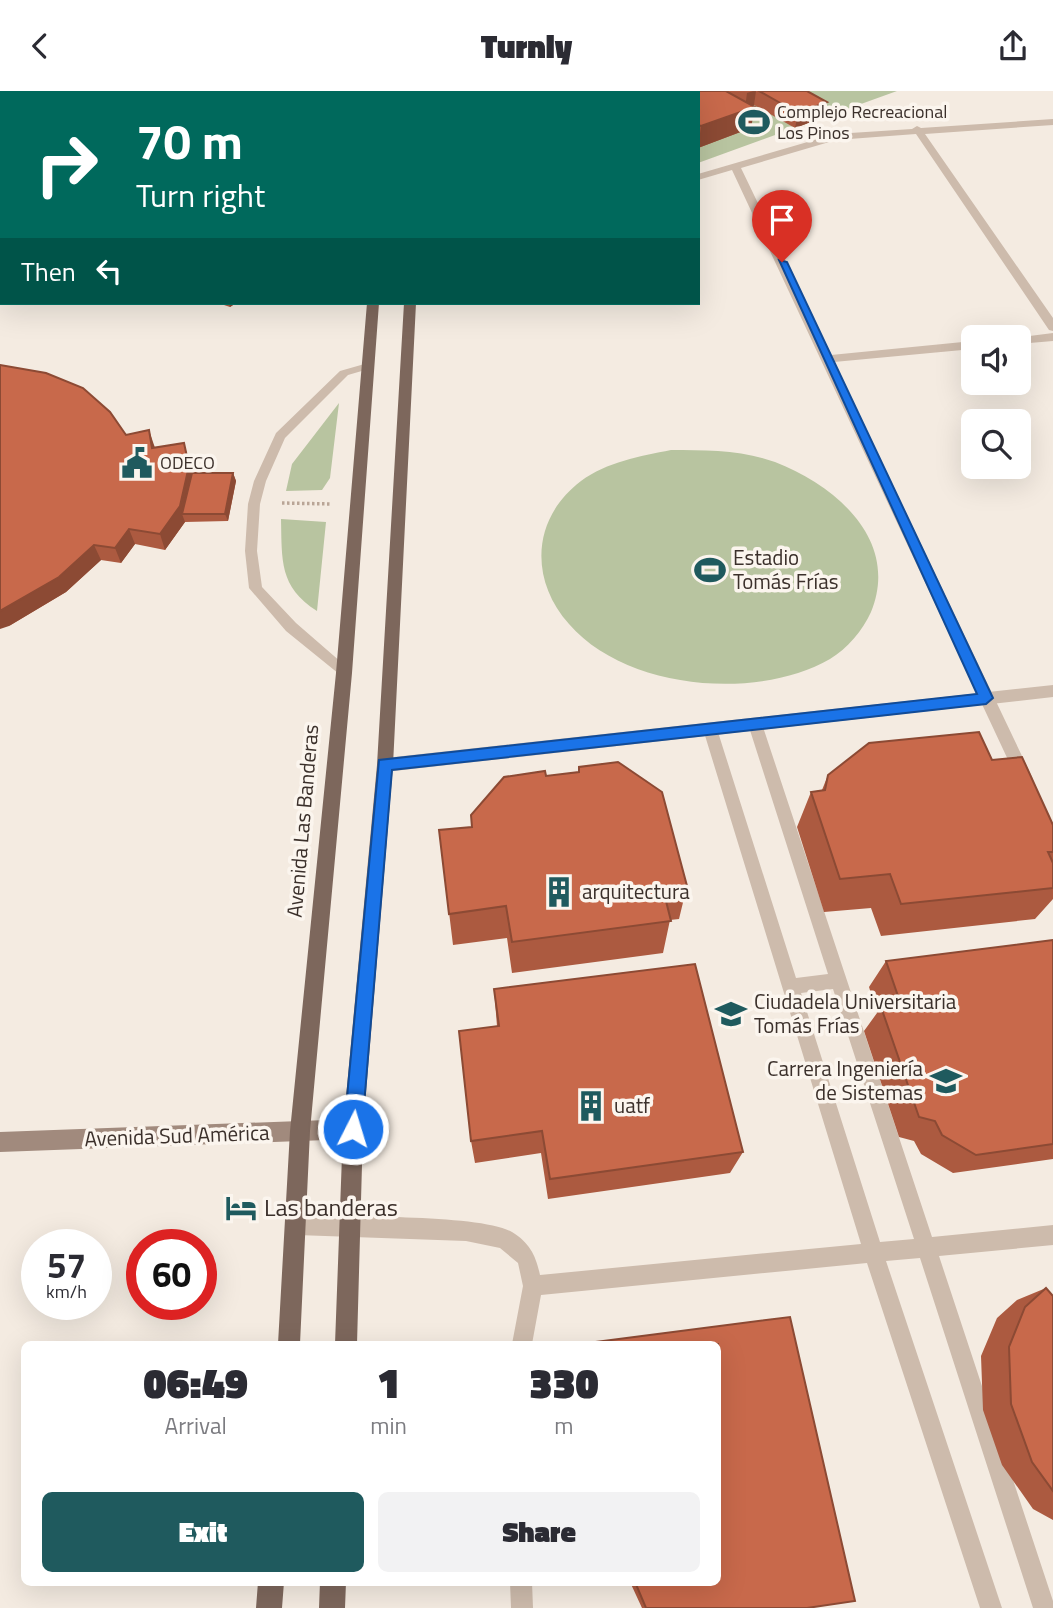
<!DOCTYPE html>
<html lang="en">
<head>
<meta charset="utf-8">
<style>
	:root { --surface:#fff; --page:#f2f2f3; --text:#2b2b33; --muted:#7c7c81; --accent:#1f5a5e }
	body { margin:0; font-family:"Titillium Web",sans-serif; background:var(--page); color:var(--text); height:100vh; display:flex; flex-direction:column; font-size:26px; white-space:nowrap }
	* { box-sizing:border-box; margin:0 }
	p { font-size:23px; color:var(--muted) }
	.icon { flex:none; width:38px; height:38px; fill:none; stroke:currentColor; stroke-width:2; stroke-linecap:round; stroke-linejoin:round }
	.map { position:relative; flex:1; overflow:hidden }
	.drawer { position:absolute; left:21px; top:1250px; width:700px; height:245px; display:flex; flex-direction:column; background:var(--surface); border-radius:10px; box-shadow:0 7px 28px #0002 }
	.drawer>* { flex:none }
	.banner { position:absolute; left:0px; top:0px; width:700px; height:214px; box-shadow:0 7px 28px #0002; background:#00695c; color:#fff; overflow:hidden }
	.controls { position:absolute; left:961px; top:234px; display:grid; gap:14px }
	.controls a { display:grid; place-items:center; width:70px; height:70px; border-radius:10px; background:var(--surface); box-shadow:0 7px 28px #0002; font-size:35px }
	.speed { position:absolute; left:21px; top:1138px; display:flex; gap:14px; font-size:35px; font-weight:700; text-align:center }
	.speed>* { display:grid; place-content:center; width:91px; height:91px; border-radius:50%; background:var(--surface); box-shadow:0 7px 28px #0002; line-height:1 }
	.speed small { font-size:18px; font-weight:400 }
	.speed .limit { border:10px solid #d22; background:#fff; color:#111 }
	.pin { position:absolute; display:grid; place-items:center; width:60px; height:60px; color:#fff; margin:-72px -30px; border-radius:50% 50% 50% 0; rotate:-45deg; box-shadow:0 0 7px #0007 }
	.pin .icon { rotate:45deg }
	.me { position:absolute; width:77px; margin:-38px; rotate:5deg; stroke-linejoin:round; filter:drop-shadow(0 0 5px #0008) }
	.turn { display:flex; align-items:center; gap:24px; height:147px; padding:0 21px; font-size:32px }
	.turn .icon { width:91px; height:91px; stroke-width:2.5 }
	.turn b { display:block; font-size:49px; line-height:60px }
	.then { display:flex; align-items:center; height:66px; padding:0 21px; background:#0003; gap:14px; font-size:26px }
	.eta { display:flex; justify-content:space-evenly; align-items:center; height:119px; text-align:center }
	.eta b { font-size:42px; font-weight:800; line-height:49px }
	.action { display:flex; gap:14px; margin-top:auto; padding:14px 21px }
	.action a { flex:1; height:80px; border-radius:10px; background:var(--accent); color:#fff; font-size:28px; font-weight:800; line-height:80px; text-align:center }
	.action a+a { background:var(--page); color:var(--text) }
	header { display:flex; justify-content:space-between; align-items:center; height:91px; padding:0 21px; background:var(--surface); font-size:32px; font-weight:800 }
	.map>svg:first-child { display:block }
	.green { fill:#b8c4a0 }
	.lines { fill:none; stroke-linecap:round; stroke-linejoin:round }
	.path { stroke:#b9a596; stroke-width:3.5; stroke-dasharray:2.5 2.5; stroke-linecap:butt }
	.service { fill:#cdbbac; fill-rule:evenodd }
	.minor { fill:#cdbbac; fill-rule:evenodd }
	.tertiary { fill:#cdbbac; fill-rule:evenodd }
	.secondary { fill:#a18a7d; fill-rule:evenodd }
	.primary { fill:#7d675c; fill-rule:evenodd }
	.wall { fill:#ac5a40 }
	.shaded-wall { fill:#8c4a34 }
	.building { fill:#c8694b; stroke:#8c4a34; stroke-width:2 }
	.route { fill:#1a73e8; stroke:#114b97; stroke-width:2 }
	.labels { text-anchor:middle; stroke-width:7; stroke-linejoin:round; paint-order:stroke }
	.far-poi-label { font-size:18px; fill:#3b302b; stroke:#fbf5ee; text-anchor:start }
	.poi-label { font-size:21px; fill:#3b302b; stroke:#fbf5ee; text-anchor:start }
	.street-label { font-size:21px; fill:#3b302b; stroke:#fbf5ee }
	.near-poi-label { font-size:24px; fill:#3b302b; stroke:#fbf5ee; text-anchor:start }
</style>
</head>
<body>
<header><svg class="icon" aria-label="back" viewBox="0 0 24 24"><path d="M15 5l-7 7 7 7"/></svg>Turnly<svg class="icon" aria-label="share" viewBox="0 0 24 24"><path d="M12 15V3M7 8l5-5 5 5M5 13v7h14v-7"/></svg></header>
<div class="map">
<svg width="1053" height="1517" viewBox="0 0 1053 1517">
	<rect width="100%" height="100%" fill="#f4ebe1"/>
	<!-- green -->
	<path class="green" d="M450,0h447l-199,72v-70z
		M339,312l-9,75 -8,12 -36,1 6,-27z
		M671,359c35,0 71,0 104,12 62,24 125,79 96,150 -8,18 -24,37 -41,47 -73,42 -204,31 -261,-35 -40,-45 -37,-106 12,-143 26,-19 59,-25 90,-31z
		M281,428l45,3 -9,89c-38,-24 -35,-51 -36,-92z"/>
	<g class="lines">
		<!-- path -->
		<path class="path" d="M282,412l50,1"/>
		<!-- service -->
		<path class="service" d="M368,272l6,3 -2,2 -24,7 -63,63 -19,43 -6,23 -3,47 5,36 34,36 53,46 2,4 -7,5 -58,-47 -37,-43 -4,-37 3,-47 6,-23 22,-48 64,-62z
			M755,627l7,6 170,513 121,-12v20l-114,11 114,345v7h-20l-113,-350 -34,3 116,347h-22l-113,-345 -326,32 -9,49h-20l11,-58 -5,-23 -18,-15 -34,-7 -169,-6 -7,-3 -3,-7 3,-7 7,-3c42,2 185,-1 215,17 18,11 24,24 28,43l321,-31 -158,-515 7,-6 7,6 79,249 32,-4 -80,-250zM833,898l81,250 -34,3 -79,-249z
			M510,1491h22l1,26h-22z"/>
		<!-- minor -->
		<path class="minor" d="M0,0h27l-27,4z
			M1053,28v6l-128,9 128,184v13l-4,-1 -133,-196 -80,6 -95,28 90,187 142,-14v8l-139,13 199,417 -2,5h-12l-2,-5 -285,-609 -34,10v-6l137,-40 77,-5 5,-3 4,2z
			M0,101h2v6h-2z
			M1053,242v8l-35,3v-6h-5z"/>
		<!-- tertiary -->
		<path class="tertiary" d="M1053,594v12l-668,75 -8,-7 8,-7z"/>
		<!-- secondary -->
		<path class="secondary" d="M353,1028l7,3 3,7 -3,7 -7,3 -353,13v-20z"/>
		<!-- primary -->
		<path class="primary" d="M390,0h10v2h-10z
			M416,0h10v2h-10z
			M367,212h12l-27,370 -42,458 -10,213h-22l12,-213 46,-458z
			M404,212h12l-23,462 -30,364 -6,215h-22l8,-215 34,-364z
			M258,1491h26l-2,26h-26z
			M320,1491h26l-1,26h-26z"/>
	</g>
	<!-- wall -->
	<path class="wall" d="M488,0h120v2h-120z
		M653,0h154l20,11 -3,15 -29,11 -41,-23h-2l-1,23 -53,20v-55z
		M0,123h2v54h-2z
		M218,212h18l-6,4z
		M126,344l28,10 1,3 29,-5 8,30h41l3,8 -8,40 -43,1 -20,28 -30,-6 -14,19 -20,-3 -35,32 -57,34z
		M992,669l61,65v74l-18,20 -154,17 -10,-28 -47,4 -27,-85 14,-35 11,-2 6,-15z
		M579,676l108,119 -8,33 -9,1 -7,33 -151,20 -5,-35 -54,7 -14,-115 33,-3 -1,-12 75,-39 32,-4z
		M1053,849v219l-100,14 -32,-19 -7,-13 -15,-4 -35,-106 13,-18 -8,-26 17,-26z
		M494,898l249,163 -13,21 -182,26 -7,-46 -66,10 -4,-22 26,-115z
		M1046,1197l7,8v224l-20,-11 -31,-44 -19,-55 -2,-54 16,-38 20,-18z
		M630,1491h88l89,26h-165z"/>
	<!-- shaded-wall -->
	<path class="shaded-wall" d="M753,0h3l-2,14 -9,3 2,-15z
		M827,11l-3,15 -29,11 3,-15z
		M755,16l-4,21 -53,20 3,-22z
		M229,212h7l-6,4z
		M149,339l5,15 3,19 -5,-16z
		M184,352l10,38 -12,33 3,8 -20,28 -5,-16z
		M233,382l3,8 -8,40 -3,-7z
		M129,438l6,15 -14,19 -6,-15z
		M94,454l7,15 -35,32 -57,34 -9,3v-18z"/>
	<!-- building -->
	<path class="building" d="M653,0h73l29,16 -54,19 -3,-1v-32h-50z
		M759,0h48l20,11 -29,11z
		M0,123h2v25h-2z
		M0,274l46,8 37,15 27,24 16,23 23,-5 3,18 32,-5 5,23 -9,40 -20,28 -31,-5 -14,19 -21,-3 -35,32 -59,34z
		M192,382h41l-8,41h-43z
		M979,641l13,28 30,-3 31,68v27h-5l5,11v25l-152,16 -11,-30 -50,5 -29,-87 14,-2 3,-15 41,-32z
		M618,671l44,30 25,94 -24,3 8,32 -159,21 -6,-36 -57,8 -10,-84 33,-3 -1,-12 33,-38 41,-6 1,5 33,-4v-5z
		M1053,849v204l-77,11 -34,-20 -7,-14 -16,-4 -38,-110 18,-8 -13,-38z
		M695,873l48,188 -193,27 -8,-48 -71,10 -12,-110 40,-5 -5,-37z
		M1046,1197l7,8v195l-21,-29 -21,-58 -2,-57 16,-40z
		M790,1226l65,284 -48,7h-161l-11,-26h83v-238h-138z"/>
	<!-- route -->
	<path class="route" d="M779,169l8,2 206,436 -7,6 -594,66 -30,359 -2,6 -7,3 -6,-3 -3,-6 35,-369 598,-66z"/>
	<!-- icons -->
	<defs>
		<symbol id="stadium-bare" viewBox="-9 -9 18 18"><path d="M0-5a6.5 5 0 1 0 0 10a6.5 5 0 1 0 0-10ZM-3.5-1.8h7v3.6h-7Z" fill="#1f5a5e" stroke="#fbf5ee" stroke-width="2.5" paint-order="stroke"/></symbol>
		<symbol id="civic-bare" viewBox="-9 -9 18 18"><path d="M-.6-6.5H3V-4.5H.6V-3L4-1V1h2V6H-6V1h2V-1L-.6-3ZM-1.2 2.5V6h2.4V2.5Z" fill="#1f5a5e" stroke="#fbf5ee" stroke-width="2.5" paint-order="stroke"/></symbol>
		<symbol id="building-bare" viewBox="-9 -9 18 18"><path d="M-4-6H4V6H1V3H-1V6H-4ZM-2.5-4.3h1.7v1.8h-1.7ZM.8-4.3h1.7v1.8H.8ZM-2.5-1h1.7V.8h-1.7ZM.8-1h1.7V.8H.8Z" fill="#1f5a5e" stroke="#fbf5ee" stroke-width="2.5" paint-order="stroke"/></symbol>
		<symbol id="university-bare" viewBox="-9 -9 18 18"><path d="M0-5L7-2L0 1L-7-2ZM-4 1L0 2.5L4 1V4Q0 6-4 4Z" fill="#1f5a5e" stroke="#fbf5ee" stroke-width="2.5" paint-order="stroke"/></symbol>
		<symbol id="hotel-bare" viewBox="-9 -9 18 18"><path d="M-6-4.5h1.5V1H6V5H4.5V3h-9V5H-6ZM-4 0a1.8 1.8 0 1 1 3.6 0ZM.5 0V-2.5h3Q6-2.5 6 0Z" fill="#1f5a5e" stroke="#fbf5ee" stroke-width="2.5" paint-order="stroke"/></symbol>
	</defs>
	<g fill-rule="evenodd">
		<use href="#stadium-bare" x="732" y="9" width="44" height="44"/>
		<use href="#civic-bare" x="115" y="350" width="44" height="44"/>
		<use href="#stadium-bare" x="688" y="457" width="44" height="44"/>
		<use href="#building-bare" x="537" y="779" width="44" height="44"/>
		<use href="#university-bare" x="709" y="901" width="44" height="44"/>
		<use href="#university-bare" x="924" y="968" width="44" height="44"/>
		<use href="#building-bare" x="569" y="993" width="44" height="44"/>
		<use href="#hotel-bare" x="219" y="1095" width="44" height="44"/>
	</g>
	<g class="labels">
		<!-- far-poi labels -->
		<g class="far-poi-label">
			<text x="777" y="27">Complejo Recreacional<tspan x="777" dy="21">Los Pinos</tspan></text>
			<text x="160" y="378">ODECO</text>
		</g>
		<!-- poi labels -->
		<g class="poi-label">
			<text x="733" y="474">Estadio<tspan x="733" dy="24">Tomás Frías</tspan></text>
			<text x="582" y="808">arquitectura</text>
			<text x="754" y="918">Ciudadela Universitaria<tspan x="754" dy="24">Tomás Frías</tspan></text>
			<text x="923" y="985" text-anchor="end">Carrera Ingeniería<tspan x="923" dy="24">de Sistemas</tspan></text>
			<text x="614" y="1022">uatf</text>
		</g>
		<!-- street labels -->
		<g class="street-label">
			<text transform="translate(303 730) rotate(-85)" y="7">Avenida Las Banderas</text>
			<text transform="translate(177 1045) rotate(-2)" y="7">Avenida Sud América</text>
		</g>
		<!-- near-poi labels -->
		<g class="near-poi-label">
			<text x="264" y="1125">Las banderas</text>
		</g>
	</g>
</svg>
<div class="controls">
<a><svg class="icon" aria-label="sound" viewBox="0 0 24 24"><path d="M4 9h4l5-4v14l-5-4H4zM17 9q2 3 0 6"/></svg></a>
<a><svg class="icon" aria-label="search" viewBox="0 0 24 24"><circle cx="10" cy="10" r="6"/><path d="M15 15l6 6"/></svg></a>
</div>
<div class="speed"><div>57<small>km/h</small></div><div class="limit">60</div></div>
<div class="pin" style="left:782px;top:171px;background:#d93025"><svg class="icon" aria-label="arrive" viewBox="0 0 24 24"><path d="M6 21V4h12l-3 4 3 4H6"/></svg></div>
<svg class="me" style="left:353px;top:1038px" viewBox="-20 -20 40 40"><circle r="17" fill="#1a73e8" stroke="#fff" stroke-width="3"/><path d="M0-11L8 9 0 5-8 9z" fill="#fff"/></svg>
<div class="banner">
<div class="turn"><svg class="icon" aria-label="right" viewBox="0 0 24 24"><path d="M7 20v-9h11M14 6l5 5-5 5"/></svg><div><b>70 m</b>Turn right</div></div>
<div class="then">Then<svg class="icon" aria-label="left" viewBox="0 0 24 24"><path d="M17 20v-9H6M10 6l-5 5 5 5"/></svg></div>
</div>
<section class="drawer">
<div class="eta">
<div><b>06:49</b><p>Arrival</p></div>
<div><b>1</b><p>min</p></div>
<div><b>330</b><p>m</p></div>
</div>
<div class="action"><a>Exit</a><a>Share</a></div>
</section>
</div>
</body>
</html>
